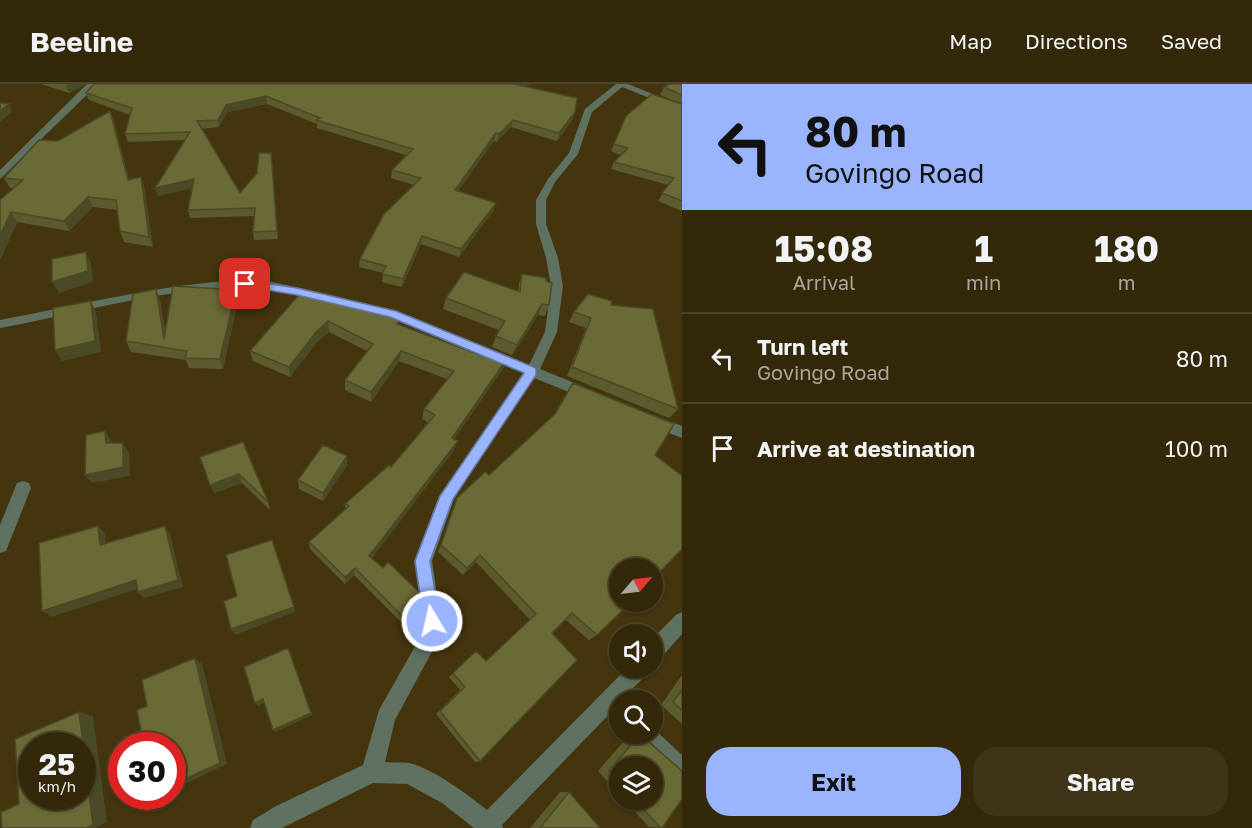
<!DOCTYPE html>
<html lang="en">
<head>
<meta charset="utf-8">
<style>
	:root { --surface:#33280a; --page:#3e3418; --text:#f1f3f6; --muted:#a9a69c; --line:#4e442b; --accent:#9ab5fd }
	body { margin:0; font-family:"Golos Text",sans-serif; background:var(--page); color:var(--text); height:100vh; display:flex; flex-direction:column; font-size:22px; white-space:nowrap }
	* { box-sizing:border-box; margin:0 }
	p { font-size:20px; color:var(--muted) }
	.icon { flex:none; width:33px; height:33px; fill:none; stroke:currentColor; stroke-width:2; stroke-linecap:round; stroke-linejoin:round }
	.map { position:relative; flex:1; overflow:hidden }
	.side { display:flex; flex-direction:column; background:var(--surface); width:570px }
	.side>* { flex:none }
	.banner { background:#9ab5fd; color:#111; overflow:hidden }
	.needle { width:39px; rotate:62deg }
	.controls { position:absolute; left:609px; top:474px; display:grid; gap:12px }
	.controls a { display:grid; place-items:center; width:54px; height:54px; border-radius:50%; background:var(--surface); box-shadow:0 2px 4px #0004,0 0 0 2px var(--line); font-size:30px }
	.speed { position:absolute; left:18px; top:648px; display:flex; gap:12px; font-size:30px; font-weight:700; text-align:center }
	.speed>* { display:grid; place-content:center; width:78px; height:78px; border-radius:50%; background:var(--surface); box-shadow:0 2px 4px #0004,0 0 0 2px var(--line); line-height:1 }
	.speed small { font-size:15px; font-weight:400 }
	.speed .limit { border:9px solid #d22; background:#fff; color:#111 }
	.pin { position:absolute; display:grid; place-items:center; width:51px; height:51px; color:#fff; margin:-26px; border-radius:12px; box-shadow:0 3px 9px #0006 }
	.me { position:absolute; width:66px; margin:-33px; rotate:351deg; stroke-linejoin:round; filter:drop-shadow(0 0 4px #0008) }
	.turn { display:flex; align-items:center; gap:21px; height:126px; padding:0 24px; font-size:27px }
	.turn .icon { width:78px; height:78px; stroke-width:2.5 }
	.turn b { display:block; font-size:42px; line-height:51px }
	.eta { display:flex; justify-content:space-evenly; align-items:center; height:102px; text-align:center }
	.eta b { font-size:36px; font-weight:700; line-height:42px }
	.button { display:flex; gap:12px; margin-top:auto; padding:12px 24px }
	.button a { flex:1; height:69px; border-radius:24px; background:var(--accent); color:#111; font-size:24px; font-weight:700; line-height:69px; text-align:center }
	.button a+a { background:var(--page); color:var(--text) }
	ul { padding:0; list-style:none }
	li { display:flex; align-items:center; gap:18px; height:90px; padding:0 24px; border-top:2px solid var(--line) }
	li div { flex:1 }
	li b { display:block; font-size:22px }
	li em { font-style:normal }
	header { display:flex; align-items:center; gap:36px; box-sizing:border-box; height:84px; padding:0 30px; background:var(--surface); border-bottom:2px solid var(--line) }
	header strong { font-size:28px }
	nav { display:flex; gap:33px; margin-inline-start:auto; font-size:21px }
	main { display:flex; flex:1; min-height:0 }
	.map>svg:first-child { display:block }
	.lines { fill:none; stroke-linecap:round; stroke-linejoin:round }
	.minor { fill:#5f7161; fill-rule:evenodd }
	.wall { fill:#5b5b2e }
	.shaded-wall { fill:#4a4a26 }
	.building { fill:#6a6a36; stroke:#4a4a26; stroke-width:1.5; fill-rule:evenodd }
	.route { fill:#9ab5fd; stroke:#6476a4; stroke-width:1.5 }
</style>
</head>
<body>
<header>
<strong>Beeline</strong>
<nav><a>Map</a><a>Directions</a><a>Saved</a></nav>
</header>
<main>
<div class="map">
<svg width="682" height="744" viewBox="0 0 682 744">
	<rect width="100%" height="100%" fill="#44350e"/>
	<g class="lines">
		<!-- minor -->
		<path class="minor" d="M87,0h8v3l-95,92v-9z
			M616,0h12l54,22v5l-60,-24 -30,25 -14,42 -23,28 -9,18v24l12,34 5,28 -6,46 -17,37 54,22 2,4 -7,5 -55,-22 -80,121 -22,62 9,60 -6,25 -40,74 -10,42c8,1 16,0 24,1 25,6 58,31 78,47l140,-142h22l-2,7 -27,25v3l-118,122 1,3h-29l-32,-25 -35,-19 -34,-1 -91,45h-32l3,-8 23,-14 87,-41 16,-55 38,-67 6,-22 -9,-60 25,-65 84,-123 -133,-55 -28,-7 -2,-3 6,-4 31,7 132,54 16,-33 6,-46 -5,-28 -10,-34v-24l12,-21 21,-26 16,-44z
			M243,196l29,2 51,11 2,3 -6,4c-22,-5 -45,-12 -68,-12 -85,-2 -169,25 -251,40v-8c81,-15 160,-36 243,-40z
			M653,331l29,11v12l-34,-13 -2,-4 2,-4z
			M23,397l6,2 2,5 -25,63 -6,2v-28l17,-42z
			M682,528v22l-23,26 -7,2v-23l24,-24z
			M652,643l30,28v25l-7,-4 -37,-35 -3,-7h17z"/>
	</g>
	<!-- wall -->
	<path class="wall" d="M41,0h45l-17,9z
		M94,0h437l-7,2 51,26 -3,8 -15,21 -46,-14 -14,15 -3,-1 -36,50 38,12 -3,8 -34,46 -38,-13 -19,43 -20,-5 1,-9 -24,-6 1,-8 54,-74 -23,-7 1,-8 14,-15 -89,-27v-4l-50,-20 -40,8 -8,15 -18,2 39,64 17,-20 14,-20 7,86 -24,1 -1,-8 1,-16 -64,2 -2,-8 4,-22 -34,8 -3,-8 30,-48 -57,2 -3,-8 5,-19 -41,-15 -3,-7z
		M682,0v20l-22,-9 4,-8z
		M682,20v107l-24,-10 10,-16 -57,-16 3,-7 7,-7 -10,-4 15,-35z
		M110,27l19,69 12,-3 3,10 9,60 -29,-5 -4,-11 -2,-21 -25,-3 -24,24 -52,-9 -17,37v-59l13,-12h-3l-6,-10 54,-37z
		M522,190l24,7 3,24 -4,11 -7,-1 -26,40 -20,-8 4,-11 3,-6 -56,-21 3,-11 72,-6 1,-8z
		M236,206l2,10 -15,69 -34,-1 -3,-8 -55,-8 -5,-11 34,-41 5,31z
		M322,211l78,30 104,42 -50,72v11l-82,108 49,44 -2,6 -16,16 -49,-49 -9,9 -35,-35 -1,-7 36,-33v-5l46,-37 37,-45 -6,-3 2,-10 23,-30 -48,-18 -28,41 -26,-12v-10l22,-29 -38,-19 -12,10 -27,35 -37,-16 -3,-10z
		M611,221l67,104 -9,9 -102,-42 19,-48 -17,-6 5,-10z
		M243,358l25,60 2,8 -28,-27 -28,10z
		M655,371l-58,180 -8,5 -24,-21 -13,14 -72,128 -5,1 -39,-48 24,-24 -11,-13 27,-26 10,10 44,-41 -54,-58 -13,13 -25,-23 16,-46 35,-31z
		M347,381l-24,36 -24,-12 -1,-9z
		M682,591v49l-21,-19z
		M630,650h15l17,94 -13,-1 -25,-27h28l-32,-34v29l-22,-24z
		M560,708h9l31,36h-70z"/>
	<!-- shaded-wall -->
	<path class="shaded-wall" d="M69,0h17l-17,9 -3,-7z
		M511,0h20l-21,7z
		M266,12l1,8 -40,8 -8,15 -1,-7 8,-15z
		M9,20l3,8 -12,10v-11z
		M110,27l4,10 18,69 -4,-10z
		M575,28l-3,8 -15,21 2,-8z
		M513,36l-2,7 -14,15 2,-8z
		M496,49l-2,8 -41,57 2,-8z
		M141,93l3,10 9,60 -4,-10z
		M194,95l2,8 -38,9 -3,-8z
		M88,113l5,10 -24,24 -5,-10z
		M496,119l-3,8 -34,46 2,-8z
		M11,128l6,10 -16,37 -1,-1v-22z
		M422,152l-1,8 -19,43 1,-8z
		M86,168l5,11 2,19 -34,11 -7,-11z
		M156,205l4,11 8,50 -4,-11z
		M236,206l2,10 -15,69 -3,-10z
		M91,217l5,11 5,40 -39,9 -7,-11z
		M542,220l-4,11 -26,40 5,-10z
		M328,237l1,11 -12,10 -27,35 -1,-10 27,-35z
		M401,267l-2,10 -28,41v-10z
		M508,273l-4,10 -55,80 3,-9z
		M105,347l6,10 1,11 -6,-9z
		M458,357l-4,9 -86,113 1,-7z
		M123,359l6,10 1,23 -38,7 -7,-8z
		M347,372v9l-24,36v-8z
		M239,390l3,9 -28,10 -4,-8z
		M98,442l7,7 2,19 -7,-7z
		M165,442l5,8 13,53 -39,11 -6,-6z
		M480,471l-4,7 -13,13 4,-7z
		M355,484l-1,7 -9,9v-7z
		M136,496l7,7 -91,30 -10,-6z
		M421,518l-2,6 -16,16 2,-5z
		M294,523l1,5 -60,23 -4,-6z
		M288,564l24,67 -36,17 -3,-2z
		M195,574l7,6 25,100 -49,23h-6z
		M263,615l3,3 -8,4 -3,-3z
		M79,628l14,4 14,106 -12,6h-9z"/>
	<!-- building -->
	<path class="building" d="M94,0h420l63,14 -2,14 -16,21 -46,-13 -14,14 -3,-1 -41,57 41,13 -35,46 -39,-13 -19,43 -21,-5 4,-8 -26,-7 24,-45 37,-36 -29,-8 21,-21 -97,-29 4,-2 -54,-22 -40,9 -8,15 -21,1 43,72 17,-20 2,-20h12l6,78 -24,1 2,-24 -67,2 6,-31 -39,9 35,-56 -65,2 7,-26 -46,-15z
		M670,0h12v11l-18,-8z
		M652,10l30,10v97l-20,-8 12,-15 -60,-16 14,-14 -14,-4 12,-28z
		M0,19l9,1 -9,7z
		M110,27l18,69 13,-3 8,60 -29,-6 -4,-31 -28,-3 -24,24 -53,-9 -11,24v-36l23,-20 -19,-2 35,-38 19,1z
		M86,168l2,19 -36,11v-23z
		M464,188l56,20 2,-18 24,4v3l6,2 -3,22 -7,-1 -25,41 -21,-9 9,-15 -59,-23z
		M173,202l63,4 -16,69 -35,-1 2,-7 -61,-10 7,-47 23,-5 8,50z
		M304,205l18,4v2l1,-2 12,3 31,11 1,-3 34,16 -4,4 86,32 5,-7 20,8 -56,81 6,3 -89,115 14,12 5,-6 32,31 1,9 -16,17 -50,-51 -10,9 -36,-35 40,-36 -4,-2 44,-39 2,2 44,-52 -11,-6 30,-38 -53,-20 -30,41 -26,-12 28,-36 -45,-23 -12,11 -27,35 -39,-16z
		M588,210l24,7 -1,4 42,4 25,100 -106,-42 19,-49 -17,-6z
		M91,217l4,40 -40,9 -2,-42z
		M573,299l101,41 -19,31 27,21v73l-30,31v-12h-32v34h11l-34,33 -25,-22 -20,20 25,27 -97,101 -40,-50 25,-24 -12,-14 23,-22 10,10 50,-47 -56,-59 -13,13 -26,-23 16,-47 28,-26 4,3 66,-61z
		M105,347l1,12h17v24l-38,8 1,-40z
		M243,358l25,60 -29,-28 -29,11 -10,-28z
		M323,361l24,11 -24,37 -25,-13z
		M98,442l2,19 65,-19 13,54 -40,12 -2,-12 -94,31 -3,-68z
		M272,456l22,67 -63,22 -7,-28 13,-5 -11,-41z
		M288,564l23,65 -38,17 -10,-31 -8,4 -11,-36z
		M195,574l25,105 -48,22v-39h-12v-2l-4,2h-12l-7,-36 10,-4 -5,-26z
		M682,606v20l-9,-8z
		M79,628l14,113 -7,3h-84l-1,-16 18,-8 -4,-65zM32,662h50v50h-50z
		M640,650h5l3,7 34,30v28l-20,29h-1l-26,-28h17v-34h-32v16l-11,-11z
		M569,708l31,36h-60z"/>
	<!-- route -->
	<path class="route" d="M245,196l52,8 99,23 140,57v7l-83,124 -23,62 10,60 -2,6 -6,2 -6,-2 -2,-6 -9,-60 25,-65 84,-123 -134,-56 -93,-22 -56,-9v-5z"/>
</svg>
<div class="controls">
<a><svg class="needle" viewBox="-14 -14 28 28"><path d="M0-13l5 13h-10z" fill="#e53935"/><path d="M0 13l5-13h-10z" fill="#a9a69c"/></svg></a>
<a><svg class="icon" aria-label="sound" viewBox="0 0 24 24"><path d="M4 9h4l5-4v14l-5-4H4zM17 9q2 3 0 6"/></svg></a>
<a><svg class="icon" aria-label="search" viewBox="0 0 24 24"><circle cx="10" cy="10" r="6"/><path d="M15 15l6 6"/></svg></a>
<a><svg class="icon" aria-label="layers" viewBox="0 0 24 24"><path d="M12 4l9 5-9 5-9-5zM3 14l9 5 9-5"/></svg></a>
</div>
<div class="speed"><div>25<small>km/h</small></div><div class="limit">30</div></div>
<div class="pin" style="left:245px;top:200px;background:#d93025"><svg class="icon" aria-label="arrive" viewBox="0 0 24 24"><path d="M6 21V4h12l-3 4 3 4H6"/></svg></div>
<svg class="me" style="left:432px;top:537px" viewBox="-20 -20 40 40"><circle r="17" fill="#9ab5fd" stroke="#fff" stroke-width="3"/><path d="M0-11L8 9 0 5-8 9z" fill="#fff"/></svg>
</div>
<section class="side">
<div class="banner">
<div class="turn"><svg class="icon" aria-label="left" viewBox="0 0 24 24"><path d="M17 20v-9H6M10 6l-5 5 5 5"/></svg><div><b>80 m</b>Govingo Road</div></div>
</div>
<div class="eta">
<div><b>15:08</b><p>Arrival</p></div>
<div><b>1</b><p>min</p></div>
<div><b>180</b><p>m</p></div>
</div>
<ul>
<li><svg class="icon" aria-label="left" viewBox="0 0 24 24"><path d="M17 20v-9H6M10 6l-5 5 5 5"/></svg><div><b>Turn left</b><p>Govingo Road</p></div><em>80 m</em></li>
<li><svg class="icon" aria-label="arrive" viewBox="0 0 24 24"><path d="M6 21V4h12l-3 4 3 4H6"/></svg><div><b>Arrive at destination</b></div><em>100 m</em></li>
</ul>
<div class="button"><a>Exit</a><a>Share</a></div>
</section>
</main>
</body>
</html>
